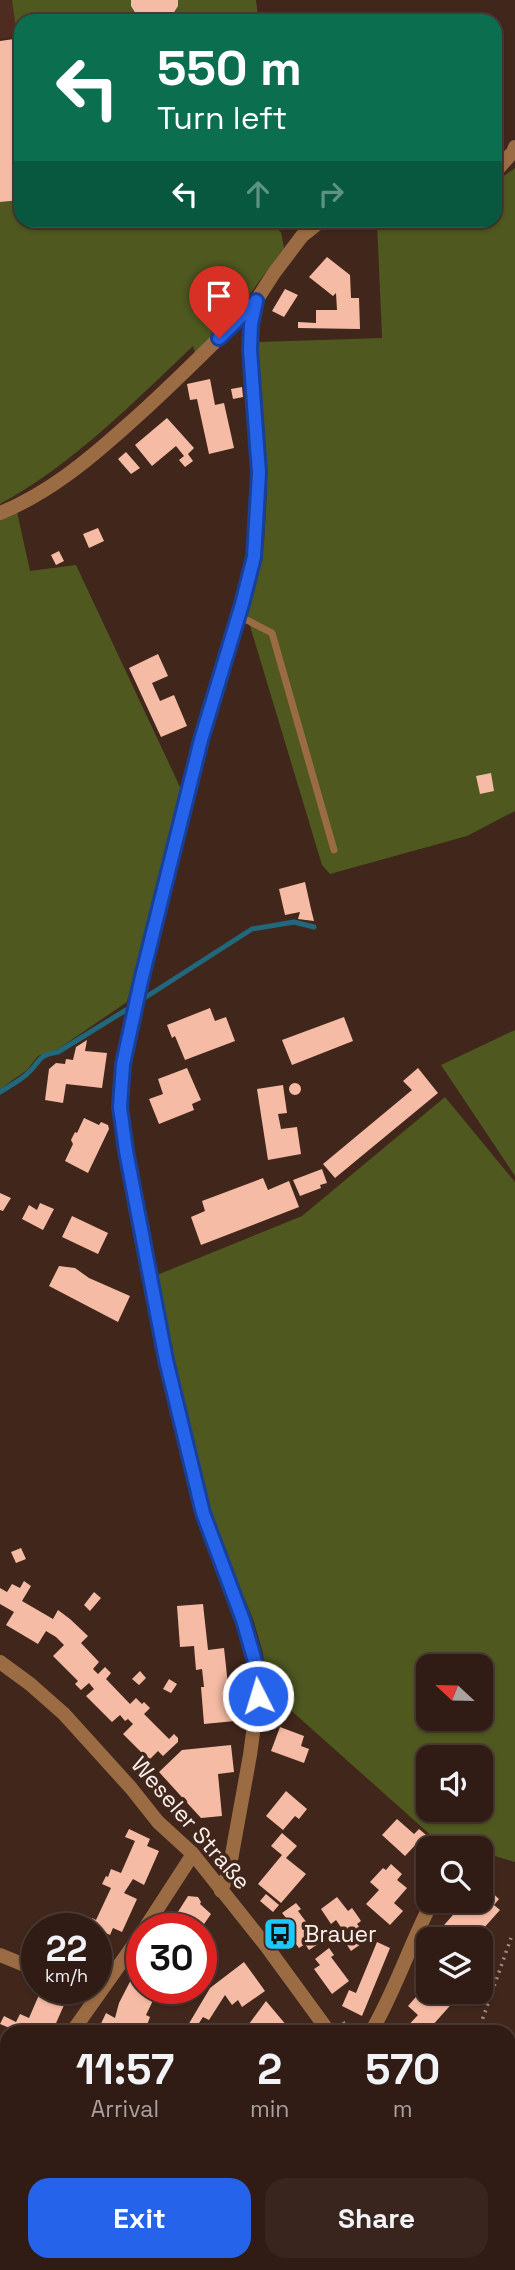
<!DOCTYPE html>
<html lang="en">
<head>
<meta charset="utf-8">
<style>
	:root { --surface:#311c15; --page:#39251e; --text:#f1f3f6; --muted:#a8a1a0; --line:#4c3a34; --accent:#2563eb }
	body { margin:0; font-family:"Space Grotesk",sans-serif; background:var(--page); color:var(--text); height:100vh; display:flex; flex-direction:column; font-size:26px; white-space:nowrap }
	* { box-sizing:border-box; margin:0 }
	p { font-size:23px; color:var(--muted) }
	.icon { flex:none; width:38px; height:38px; fill:none; stroke:currentColor; stroke-width:2; stroke-linecap:round; stroke-linejoin:round }
	.map { position:relative; flex:1; overflow:hidden }
	.side { position:absolute; left:0px; top:2025px; width:516px; height:247px; display:flex; flex-direction:column; background:var(--surface); border-radius:21px 21px 0 0; box-shadow:0 2px 5px #0004,0 0 0 2px var(--line) }
	.side>* { flex:none }
	.banner { position:absolute; left:14px; top:14px; width:488px; height:214px; border-radius:21px; box-shadow:0 2px 5px #0004,0 0 0 2px var(--line); background:#0b6e4f; color:#fff; overflow:hidden }
	.needle { width:46px; rotate:292deg }
	.controls { position:absolute; left:416px; top:1654px; display:grid; gap:14px }
	.controls a { display:grid; place-items:center; width:77px; height:77px; border-radius:14px; background:var(--surface); box-shadow:0 2px 5px #0004,0 0 0 2px var(--line); font-size:35px }
	.speed { position:absolute; left:21px; top:1913px; display:flex; gap:14px; font-size:35px; font-weight:700; text-align:center }
	.speed>* { display:grid; place-content:center; width:91px; height:91px; border-radius:50%; background:var(--surface); box-shadow:0 2px 5px #0004,0 0 0 2px var(--line); line-height:1 }
	.speed small { font-size:18px; font-weight:400 }
	.speed .limit { border:10px solid #d22; background:#fff; color:#111 }
	.pin { position:absolute; display:grid; place-items:center; width:60px; height:60px; color:#fff; margin:-72px -30px; border-radius:50% 50% 50% 0; rotate:-45deg; box-shadow:0 0 7px #0007 }
	.pin .icon { rotate:45deg }
	.me { position:absolute; width:77px; margin:-38px; rotate:355deg; stroke-linejoin:round; filter:drop-shadow(0 0 5px #0008) }
	.turn { display:flex; align-items:center; gap:24px; height:147px; padding:0 28px; font-size:32px }
	.turn .icon { width:91px; height:91px; stroke-width:2.5 }
	.turn b { display:block; font-size:49px; line-height:60px }
	.lanes { display:flex; align-items:center; height:66px; padding:0 28px; background:#0003; justify-content:center; gap:35px; direction:ltr }
	.lanes .off { opacity:.35 }
	.eta { display:flex; justify-content:space-evenly; align-items:center; height:119px; text-align:center }
	.eta b { font-size:42px; font-weight:800; line-height:49px }
	.cta { display:flex; gap:14px; margin-top:auto; padding:14px 28px }
	.cta a { flex:1; height:80px; border-radius:21px; background:var(--accent); color:#fff; font-size:28px; font-weight:800; line-height:80px; text-align:center }
	.cta a+a { background:var(--page); color:var(--text) }
	.map>svg:first-child { display:block }
	.built { fill:#4e2c20 }
	.green { fill:#4e581f; fill-rule:evenodd }
	.lines { fill:none; stroke-linecap:round; stroke-linejoin:round }
	.stream { stroke:#22687d; stroke-width:5 }
	.building { fill:#f6bba5 }
	.path { stroke:#a18d86; stroke-width:3.5; stroke-dasharray:2 5; stroke-linecap:butt }
	.lane { stroke:#9b6c43; stroke-width:7 }
	.street { stroke:#9b6c43; stroke-width:14 }
	.route-casing { stroke:#184099; stroke-width:18 }
	.route { stroke:#2563eb; stroke-width:12 }
	.labels { text-anchor:middle; stroke-width:7; stroke-linejoin:round; paint-order:stroke }
	.street-label { font-size:23px; fill:#fdf1ed; stroke:#41261c }
	.poi-label { font-size:23px; fill:#fdf1ed; stroke:#41261c; text-anchor:start }
</style>
</head>
<body>
<div class="map">
<svg width="515" height="2270" viewBox="0 0 515 2270">
	<rect width="100%" height="100%" fill="#41261c"/>
	<!-- built -->
	<path class="built" d="M0,0h12l5,37 -17,2z"/>
	<!-- green -->
	<path class="green" d="M12,0h244l2,16 -57,5h-180v16h-4z
		M515,168v643l-48,25 -137,38 -8,-9 -75,-249 17,-73 3,-55 -9,-146 124,-4 -5,-117 118,-1v-38z
		M21,200v20h182c30,9 48,-9 78,12l3,16 -34,46 -5,11 -49,51 -3,-10c-58,55 -122,120 -193,158v-302z
		M16,507l14,64 46,-6 105,224 -54,213 -69,47 -20,7 -11,14 -27,19v-571z
		M515,1030v146l-74,-111z
		M445,1097l70,85v680l-34,-10v-4h-14l-33,-10 -167,-149 -4,-36 -10,-34 -40,-96 -41,-163 -15,-85 145,-59zM429,1666h52v52h-52zM429,1757h52v53h-52z"/>
	<g class="lines">
		<!-- stream -->
		<path class="stream" d="M146,997l106,-68 42,-7 20,5
			M0,1092c9,-6 20,-11 28,-19 13,-12 9,-18 30,-21l68,-42"/>
	</g>
	<!-- building -->
	<path class="building" d="M131,0h47v6l-7,11 -7,4h-28l2,-4 -7,-11z
		M21,38v162l-21,2v-161z
		M327,257l23,18 1,23h8l1,31 -62,-1v-6l18,1v-13h21l-1,-17 -3,3 -24,-19z
		M285,289l13,6 -14,22 -12,-6z
		M210,379l5,26 9,-2 10,45 -25,6 -12,-55 -7,1 -3,-16z
		M242,387l1,10 -10,2 -2,-10z
		M167,418l27,30 -6,6 5,7 -8,6 -6,-7 5,-4 -8,-10 -24,20 -17,-21z
		M126,452l14,16 -9,6 -13,-15z
		M98,528l6,13 -15,7 -6,-14z
		M59,551l5,10 -8,4 -5,-10z
		M158,654l10,22 -16,7 8,18 14,-6 13,31 -26,11 -32,-69z
		M491,773l3,18 -14,3 -4,-18z
		M305,882l6,27 3,12 -16,-2 2,-7 -15,3 -6,-26z
		M210,1008l5,13 11,-4 9,24 -50,19 -10,-24 -3,2 -5,-13z
		M344,1017l9,24 -61,24 -10,-25z
		M87,1040l-2,11 22,2 -5,35 -36,-4 -3,19 -18,-3 4,-31 7,-6 9,1 1,-5 7,1 3,-13z
		M187,1068l14,32 -9,4 2,6 -35,14 -10,-25 14,-5 -5,-15z
		M418,1068l20,25 -103,85 -12,-14 89,-74 -9,-9z
		M289 1089a6 6 0 1 1 12 0a6 6 0 1 1-12 0Z
		M283,1085l4,28 -9,1 3,15 16,-2 4,27 -33,6 -11,-71z
		M84,1118l15,7 2,-3 7,3 1,4 -21,44 -23,-12 8,-17 -2,-4 4,-8 2,1z
		M322,1169l5,14 -7,2 1,3 -21,8 -7,-16z
		M263,1178l5,12 21,-9 10,26 -98,38 -10,-28 14,-6 -3,-10z
		M0,1193l11,5 -8,13 -3,-1z
		M40,1203l14,6 -11,21 -21,-11 7,-14 8,5z
		M72,1216l36,17 -10,21 -36,-17z
		M59,1266l16,2 14,10 41,18 -12,26 -69,-36z
		M21,1548l5,11 -10,4 -5,-11z
		M24,1581l7,5 -9,15 31,18 5,-9 12,9 18,17 -7,7 18,19 -6,7 5,5 7,-7 6,6 -5,6 24,25 6,-6 6,6 2,-2 6,6 -6,6 25,25 5,-5 4,4v4l-15,14 -5,-5 -9,9 -26,-26 10,-10 -5,-5 -3,2 -5,-6 -8,7 -26,-26 8,-7 -5,-6 -8,7 -6,-6 3,-3 -25,-25 11,-11 -8,-8 -10,-6 -8,13 -32,-19 8,-13 -14,-8v-16l7,4 5,-8 8,4z
		M94,1592l7,6 -11,13 -6,-6z
		M203,1604l5,46 16,-2 4,37h-3v8l8,-1 2,29 -31,3 -3,-37h3l-2,-18 -6,1 -2,-24 -14,1 -3,-41z
		M140,1671l6,7 -7,7 -7,-6z
		M169,1679l8,5 -6,9 -8,-4z
		M280,1727l24,9 -3,10 8,3 -5,14 -33,-12z
		M231,1745l3,27 -16,2 4,42 -21,2 -42,-46 23,-22z
		M286,1791l21,18 -8,10 -4,-3 -12,14 -17,-14z
		M397,1819l17,15 5,-5 12,10 -5,6 -6,-5 -15,16 -23,-21z
		M129,1829l21,10 -3,7 12,5 -15,34 -11,-6 -9,14 13,6 -15,33 -9,-4 -3,7 -14,-7h-26l4,-9 14,6 4,-7 4,2 15,-32 -9,-4 4,-8 2,1 3,-8 10,4 14,-32 -10,-4z
		M282,1833l15,13 -11,12 20,16 -25,29 -23,-19 24,-29 -11,-9z
		M391,1864l11,10 -5,6 10,8 -13,15 9,8 -13,14 -24,-21 13,-14 -9,-8 13,-14 3,2z
		M488,1889l11,10 -5,6 6,5 -26,29h-28l-8,-7 28,-32h15v-6l2,1z
		M266,1894l13,11 -6,7 -13,-11z
		M188,1896l10,1 3,5 -1,2 11,10 -9,13 2,1 -3,7v-7h-27l3,-5 3,2 3,-7 -7,-3z
		M337,1897l11,14 4,-3 5,7 4,6 -4,3 11,15 -17,12 -10,-15 4,-3 -9,-13 -5,4 -10,-15z
		M296,1903l5,6 -3,2 9,12 9,13 3,-2 5,6 -15,10 -4,-6 -6,4 -18,-25 6,-4 -5,-6z
		M96,1938l11,4 -11,25z
		M377,1942l13,6 -28,68 -20,-10 7,-16 7,3z
		M329,1948l5,7 -3,2 18,24 -17,13 -18,-25 6,-4 -5,-6z
		M244,1962l21,29 -23,16 -4,-7 -6,5 -7,-10 -16,25 -6,-3 -10,15h-9l26,-44z
		M136,1970l6,3v15h17l-13,27 4,2 -3,8 -5,-2 -4,8 -7,-4 -2,5h-32l9,-19 9,5 4,-15z
		M429,1982v10h19l8,7 -25,28 6,5h-35l16,-17 -10,-9z
		M42,1988h7l19,8 -15,34 -12,-6 -3,8 -6,-3 -1,3h-20l1,-3 -12,-5 4,-8 12,6 4,-8 9,4z
		M266,2001l21,25 -6,6h-38z
		M7,2041v34l-7,-3v-14z
		M509,2055l6,2v41l-6,-2z
		M509,2104l6,3v27l-6,-2z
		M7,2128v32l-3,7 3,1v8l-5,10 -2,-2v-51l4,1z
		M515,2156v34l-6,-3v-18z
		M509,2212l6,2v22l-6,13z
		M7,2264h34l-2,6h-35z
		M91,2264h42l-2,6h-35l2,-3z
		M195,2264h32l-2,6h-33z
		M361,2264h28l2,2 -2,4h-30z"/>
	<g class="lines">
		<!-- path -->
		<path class="path" d="M158,1794l26,28
			M343,2022l7,10
			M478,2032l33,-94
			M42,2270l-1,-3 4,-3
			M145,2270l3,-6"/>
		<!-- lane -->
		<path class="lane" d="M239,616l33,17 62,217"/>
		<!-- street -->
		<path class="street" d="M495,172l18,-20 2,-5
			M0,513c47,-19 86,-51 124,-85 46,-40 89,-84 132,-127
			M0,1662l30,22 34,30 67,74 27,34 35,32 74,93 62,85
			M221,1891l8,-20 21,-116 8,-59v-24l-15,-52 -40,-107 -37,-153 -40,-209 -6,-44v-22l21,-105 60,-240 41,-136 12,-47 5,-84 -9,-123 1,-26 5,-23 18,-28 28,-37 20,-16
			M145,1928l48,-74
			M0,1955l37,15
			M80,1988l18,7
			M72,2032l70,-99
			M371,2032c25,-42 39,-89 62,-132
			M0,2099l7,-1
			M0,2256l7,-14
			M468,2264l2,6
			M175,2270l3,-6"/>
	</g>
	<g class="lines">
		<defs>
			<path id="route" d="M219,338l37,-37 -5,23 -1,26 9,123 -5,84 -12,47 -41,136 -60,241 -18,83 -3,43 6,44 40,209 37,153 40,107 15,52v24"/>
		</defs>
		<!-- route casing -->
		<use href="#route" class="route-casing"/>
		<!-- route -->
		<use href="#route" class="route"/>
	</g>
	<!-- icons -->
	<defs>
		<symbol id="bus-square" viewBox="-11 -11 22 22"><rect x="-9" y="-9" width="18" height="18" rx="4" fill="#1cc9fc" stroke="#41261c"/><path d="M-5-6H5V4H4V6H2V4H-2V6H-4V4H-5ZM-3.5-4V0h7V-4ZM-3.5 1.2v1.5H-2V1.2ZM2 1.2v1.5H3.5V1.2Z" fill="#111"/></symbol>
	</defs>
	<g fill-rule="evenodd">
		<use href="#bus-square" x="261" y="1915" width="38" height="38"/>
	</g>
	<g class="labels">
		<!-- street labels -->
		<g class="street-label">
			<text transform="translate(191 1823) rotate(49)" y="8">Weseler Straße</text>
		</g>
		<!-- poi labels -->
		<g class="poi-label">
			<text x="304" y="1942">Brauer</text>
		</g>
	</g>
</svg>
<div class="controls">
<a><svg class="needle" viewBox="-14 -14 28 28"><path d="M0-13l5 13h-10z" fill="#e53935"/><path d="M0 13l5-13h-10z" fill="#a8a1a0"/></svg></a>
<a><svg class="icon" aria-label="sound" viewBox="0 0 24 24"><path d="M4 9h4l5-4v14l-5-4H4zM17 9q2 3 0 6"/></svg></a>
<a><svg class="icon" aria-label="search" viewBox="0 0 24 24"><circle cx="10" cy="10" r="6"/><path d="M15 15l6 6"/></svg></a>
<a><svg class="icon" aria-label="layers" viewBox="0 0 24 24"><path d="M12 4l9 5-9 5-9-5zM3 14l9 5 9-5"/></svg></a>
</div>
<div class="speed"><div>22<small>km/h</small></div><div class="limit">30</div></div>
<div class="pin" style="left:219px;top:338px;background:#d93025"><svg class="icon" aria-label="arrive" viewBox="0 0 24 24"><path d="M6 21V4h12l-3 4 3 4H6"/></svg></div>
<svg class="me" style="left:258px;top:1696px" viewBox="-20 -20 40 40"><circle r="17" fill="#2563eb" stroke="#fff" stroke-width="3"/><path d="M0-11L8 9 0 5-8 9z" fill="#fff"/></svg>
<div class="banner">
<div class="turn"><svg class="icon" aria-label="left" viewBox="0 0 24 24"><path d="M17 20v-9H6M10 6l-5 5 5 5"/></svg><div><b>550 m</b>Turn left</div></div>
<div class="lanes"><svg class="icon" aria-label="left" viewBox="0 0 24 24"><path d="M17 20v-9H6M10 6l-5 5 5 5"/></svg><svg class="icon off" aria-label="ahead" viewBox="0 0 24 24"><path d="M12 20V5M6 11l6-6 6 6"/></svg><svg class="icon off" aria-label="right" viewBox="0 0 24 24"><path d="M7 20v-9h11M14 6l5 5-5 5"/></svg></div>
</div>
<section class="side">
<div class="eta">
<div><b>11:57</b><p>Arrival</p></div>
<div><b>2</b><p>min</p></div>
<div><b>570</b><p>m</p></div>
</div>
<div class="cta"><a>Exit</a><a>Share</a></div>
</section>
</div>
</body>
</html>
